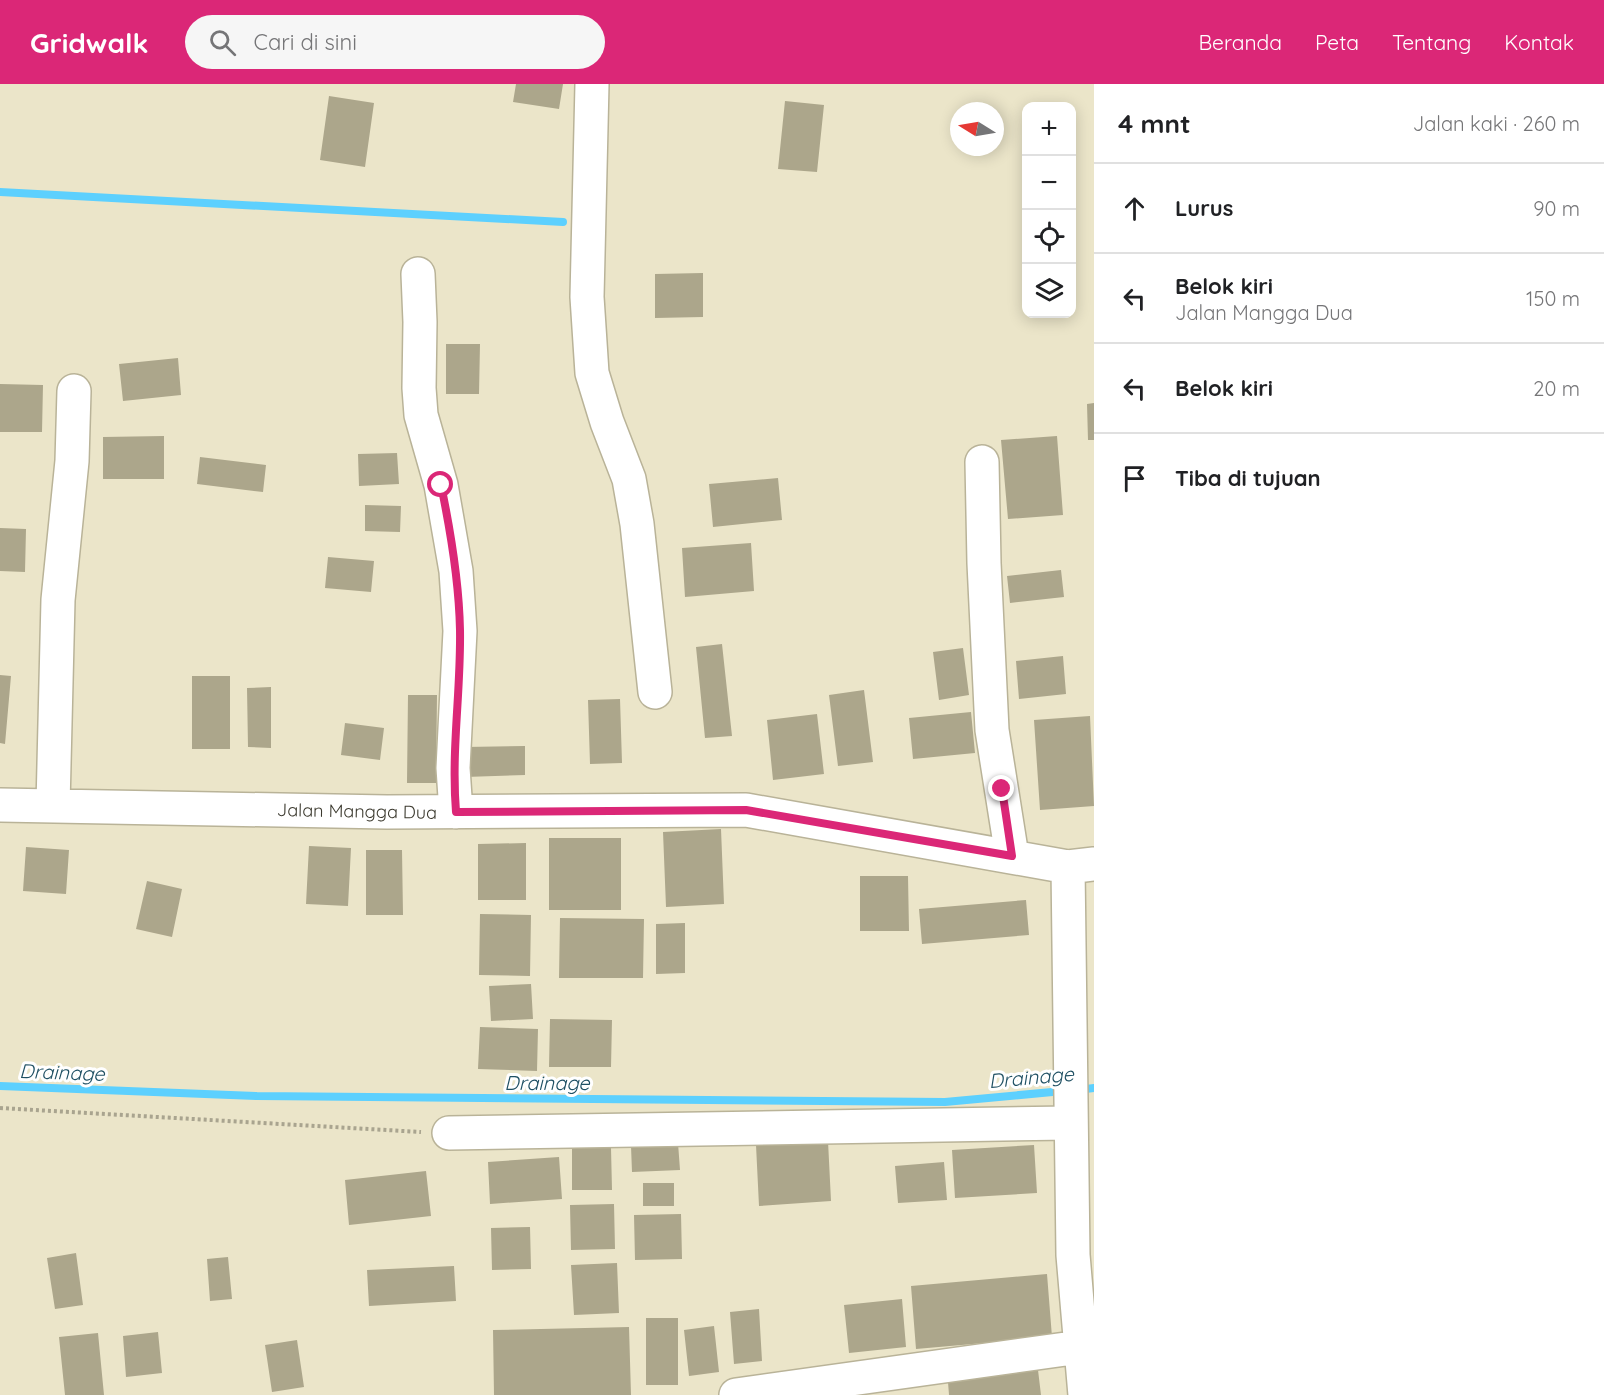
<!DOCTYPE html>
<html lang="id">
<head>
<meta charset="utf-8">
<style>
  body { margin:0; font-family:Quicksand,sans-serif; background:#f6f6f6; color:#202124 }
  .controls { position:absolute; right:18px; top:18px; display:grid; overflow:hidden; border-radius:12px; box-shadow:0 3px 15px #0003 }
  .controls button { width:54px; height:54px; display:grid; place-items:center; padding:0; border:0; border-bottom:2px solid #e0e0e0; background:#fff; color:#202124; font:30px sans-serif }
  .compass { position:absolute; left:950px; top:18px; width:54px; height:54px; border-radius:50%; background:#fff; box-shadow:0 3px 15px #0003; rotate:281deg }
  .stop { position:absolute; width:18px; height:18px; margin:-14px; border:4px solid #db2777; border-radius:50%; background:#fff }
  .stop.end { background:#db2777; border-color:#fff; box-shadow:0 2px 6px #0008 }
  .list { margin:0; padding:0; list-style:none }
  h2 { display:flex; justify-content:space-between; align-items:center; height:78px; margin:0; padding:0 24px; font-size:26px }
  h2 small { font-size:20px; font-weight:400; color:#757577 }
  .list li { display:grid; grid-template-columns:39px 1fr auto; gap:18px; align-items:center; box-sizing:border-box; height:90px; padding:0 24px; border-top:2px solid #e0e0e0 }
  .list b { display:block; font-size:22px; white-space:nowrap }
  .list p { margin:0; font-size:20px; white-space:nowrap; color:#757577 }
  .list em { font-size:20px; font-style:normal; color:#757577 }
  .icon { flex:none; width:33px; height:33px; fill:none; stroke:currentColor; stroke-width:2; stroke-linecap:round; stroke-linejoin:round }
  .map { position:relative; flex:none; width:1094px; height:1311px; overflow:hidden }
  header { display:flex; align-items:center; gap:36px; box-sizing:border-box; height:84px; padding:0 30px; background:#db2777; color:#fff }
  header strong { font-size:28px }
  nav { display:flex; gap:33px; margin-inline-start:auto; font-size:21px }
  .search { width:420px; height:54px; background:#f6f6f6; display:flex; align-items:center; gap:15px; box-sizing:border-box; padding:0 21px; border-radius:33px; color:#757577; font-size:22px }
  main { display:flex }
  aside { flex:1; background:#fff }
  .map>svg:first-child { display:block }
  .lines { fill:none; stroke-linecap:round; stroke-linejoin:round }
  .stream { stroke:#5dd0fe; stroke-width:8 }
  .building { fill:#aca68b }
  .minor-casing { stroke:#b9b398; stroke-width:36 }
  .path { stroke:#a9a48f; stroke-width:4; stroke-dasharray:3 3; stroke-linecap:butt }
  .minor { stroke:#fff; stroke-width:33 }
  .route { stroke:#db2777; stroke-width:8 }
  .labels { text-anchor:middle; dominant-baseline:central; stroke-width:6; stroke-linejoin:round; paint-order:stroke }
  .street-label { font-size:18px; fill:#3c3a2f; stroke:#fff }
  .water-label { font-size:20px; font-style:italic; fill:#1f5063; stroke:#fff }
</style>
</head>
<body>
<header>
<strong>Gridwalk</strong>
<div class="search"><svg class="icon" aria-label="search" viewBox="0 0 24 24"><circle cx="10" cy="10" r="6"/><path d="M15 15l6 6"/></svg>Cari di sini</div>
<nav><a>Beranda</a><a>Peta</a><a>Tentang</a><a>Kontak</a></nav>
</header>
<main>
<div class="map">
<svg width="1094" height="1311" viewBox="0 0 1094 1311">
  <rect width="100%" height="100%" fill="#ebe5c9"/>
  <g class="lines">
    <!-- stream -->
    <path class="stream" d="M0,108l563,30
      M0,1002l257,10 688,6 118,-11
      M1078,1006l16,-2"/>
  </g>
  <!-- building -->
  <path class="building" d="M516,0h47l-4,25 -46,-7z
    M329,12l45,7 -9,64 -45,-7z
    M785,17l39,4 -7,67 -39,-3z
    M703,189v44l-48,1v-44z
    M446,260h34l-1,50h-33z
    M178,274l3,37 -58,6 -4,-37z
    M0,300l43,1 -1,47h-42z
    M1094,319v37h-6l-1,-36z
    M164,352v43h-61v-42z
    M1057,352l6,79 -55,4 -7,-79z
    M397,369l2,31 -40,2 -1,-32z
    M200,373l66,8 -3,27 -66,-8z
    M778,394l4,42 -69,7 -4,-43z
    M365,421l36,1 -1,26 -35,-1z
    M0,444l26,1 -1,43 -25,-1z
    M751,459l3,48 -69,6 -3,-49z
    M328,473l46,4 -3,31 -46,-4z
    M1061,486l3,27 -54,6 -3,-27z
    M722,560l10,92 -27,2 -9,-91z
    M963,564l6,47 -30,5 -6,-48z
    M1063,572l3,38 -47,5 -3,-38z
    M0,591l11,1 -6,68 -5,-1z
    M192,592h38v73h-38z
    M271,603v61l-23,-1 -1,-59z
    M864,606l9,72 -35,4 -9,-71z
    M408,611h29l-1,88h-29z
    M620,615l2,64 -32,1 -2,-64z
    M971,628l4,41 -62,6 -4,-41z
    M817,630l7,60 -51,6 -6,-60z
    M1090,632l4,90 -54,4 -6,-90z
    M345,639l39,5 -4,32 -39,-5z
    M525,662v29l-60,2v-30z
    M721,745l3,75 -58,3 -3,-75z
    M549,754h72v72h-72z
    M526,759v57h-48v-56z
    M309,762l42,2 -3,58 -42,-2z
    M26,763l43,3 -3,44 -43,-3z
    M366,766h36l1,65h-37z
    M860,792h48l1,55h-49z
    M147,797l35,8 -10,48 -36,-8z
    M1026,816l3,35 -107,9 -3,-35z
    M480,830l51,1 -1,61 -51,-1z
    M560,834l84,1 -1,59h-84z
    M685,839v50l-29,1v-50z
    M531,900l2,35 -42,2 -2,-35z
    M550,935l62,1 -1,47h-62z
    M480,943l58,2 -1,42 -59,-2z
    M828,1057l3,60 -72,5 -3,-61z
    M678,1059l2,27 -48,2 -1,-26z
    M1034,1061l3,48 -82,5 -3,-48z
    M572,1064h39l1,42h-40z
    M559,1073l3,42 -72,5 -2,-42z
    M944,1078l3,38 -49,3 -3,-37z
    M426,1087l5,45 -82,9 -4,-45z
    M643,1099h31v23h-31z
    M614,1120l1,45 -44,1 -1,-45z
    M681,1130l1,45 -47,1 -1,-45z
    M530,1143l1,42 -39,1 -1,-42z
    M76,1169l7,52 -28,4 -8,-51z
    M228,1173l4,42 -22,2 -3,-42z
    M617,1179l2,50 -45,2 -3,-50z
    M454,1182l2,35 -87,5 -2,-36z
    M1047,1190l5,63 -136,12 -5,-63z
    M902,1215l4,48 -57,6 -5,-48z
    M759,1225l3,52 -28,3 -4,-52z
    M646,1234h32v67h-32z
    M714,1242l5,46 -30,4 -5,-46z
    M629,1243l2,68h-137l-1,-65z
    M158,1248l4,41 -36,4 -3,-41z
    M98,1249l6,62h-39l-6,-58z
    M297,1256l7,47 -32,5 -7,-47z
    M1038,1286l3,25h-92l-1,-13z"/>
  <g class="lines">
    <!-- minor casing -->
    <g class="minor-casing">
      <path id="minor" d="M592,0l-5,213 5,76 15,49 22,57 8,45 18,168
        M418,190l2,48 -1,66 2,27 20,70 15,86 4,60 -7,137 3,44
        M982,378l2,101 8,167 20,126
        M0,721l387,7 359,-2 322,57 26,-3
        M53,721l5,-205 14,-139 2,-70
        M1068,783l5,388 12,140
        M449,1049l621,-10
        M736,1311l344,-48"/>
    </g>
    <!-- path -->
    <path class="path" d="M0,1024l421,24"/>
    <!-- minor -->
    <use href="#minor" class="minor"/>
  </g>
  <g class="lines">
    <!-- route -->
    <path class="route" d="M441,401c10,48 18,96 19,145 1,62 -9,119 -4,182l290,-2 266,46 -10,-67"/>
  </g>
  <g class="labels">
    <!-- street labels -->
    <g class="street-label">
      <text transform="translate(357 727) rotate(1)">Jalan Mangga Dua</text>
    </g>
    <!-- water labels -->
    <g class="water-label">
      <text transform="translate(62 988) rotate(2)">Drainage</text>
      <text transform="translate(1031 993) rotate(-5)">Drainage</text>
      <text x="547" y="998">Drainage</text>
    </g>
  </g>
</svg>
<div class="controls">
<button>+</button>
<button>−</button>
<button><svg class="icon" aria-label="locate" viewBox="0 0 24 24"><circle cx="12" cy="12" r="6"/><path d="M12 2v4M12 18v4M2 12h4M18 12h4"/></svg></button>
<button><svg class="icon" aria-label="layers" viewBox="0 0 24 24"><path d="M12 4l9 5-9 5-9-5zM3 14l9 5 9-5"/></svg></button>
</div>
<svg class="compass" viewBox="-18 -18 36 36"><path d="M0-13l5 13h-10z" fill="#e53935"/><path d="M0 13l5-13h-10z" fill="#757577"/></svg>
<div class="stop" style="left:441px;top:401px"></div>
<div class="stop end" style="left:1002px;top:705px"></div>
</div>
<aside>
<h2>4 mnt<small>Jalan kaki · 260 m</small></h2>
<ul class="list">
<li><svg class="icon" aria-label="ahead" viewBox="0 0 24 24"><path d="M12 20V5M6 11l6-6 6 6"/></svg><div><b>Lurus</b></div><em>90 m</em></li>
<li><svg class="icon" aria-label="left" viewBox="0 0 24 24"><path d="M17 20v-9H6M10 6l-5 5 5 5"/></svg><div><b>Belok kiri</b><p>Jalan Mangga Dua</p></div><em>150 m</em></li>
<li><svg class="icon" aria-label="left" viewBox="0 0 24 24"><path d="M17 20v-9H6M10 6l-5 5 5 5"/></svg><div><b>Belok kiri</b></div><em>20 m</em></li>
<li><svg class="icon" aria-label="arrive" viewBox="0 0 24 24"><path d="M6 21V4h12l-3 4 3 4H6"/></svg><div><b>Tiba di tujuan</b></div></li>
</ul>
</aside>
</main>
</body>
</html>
